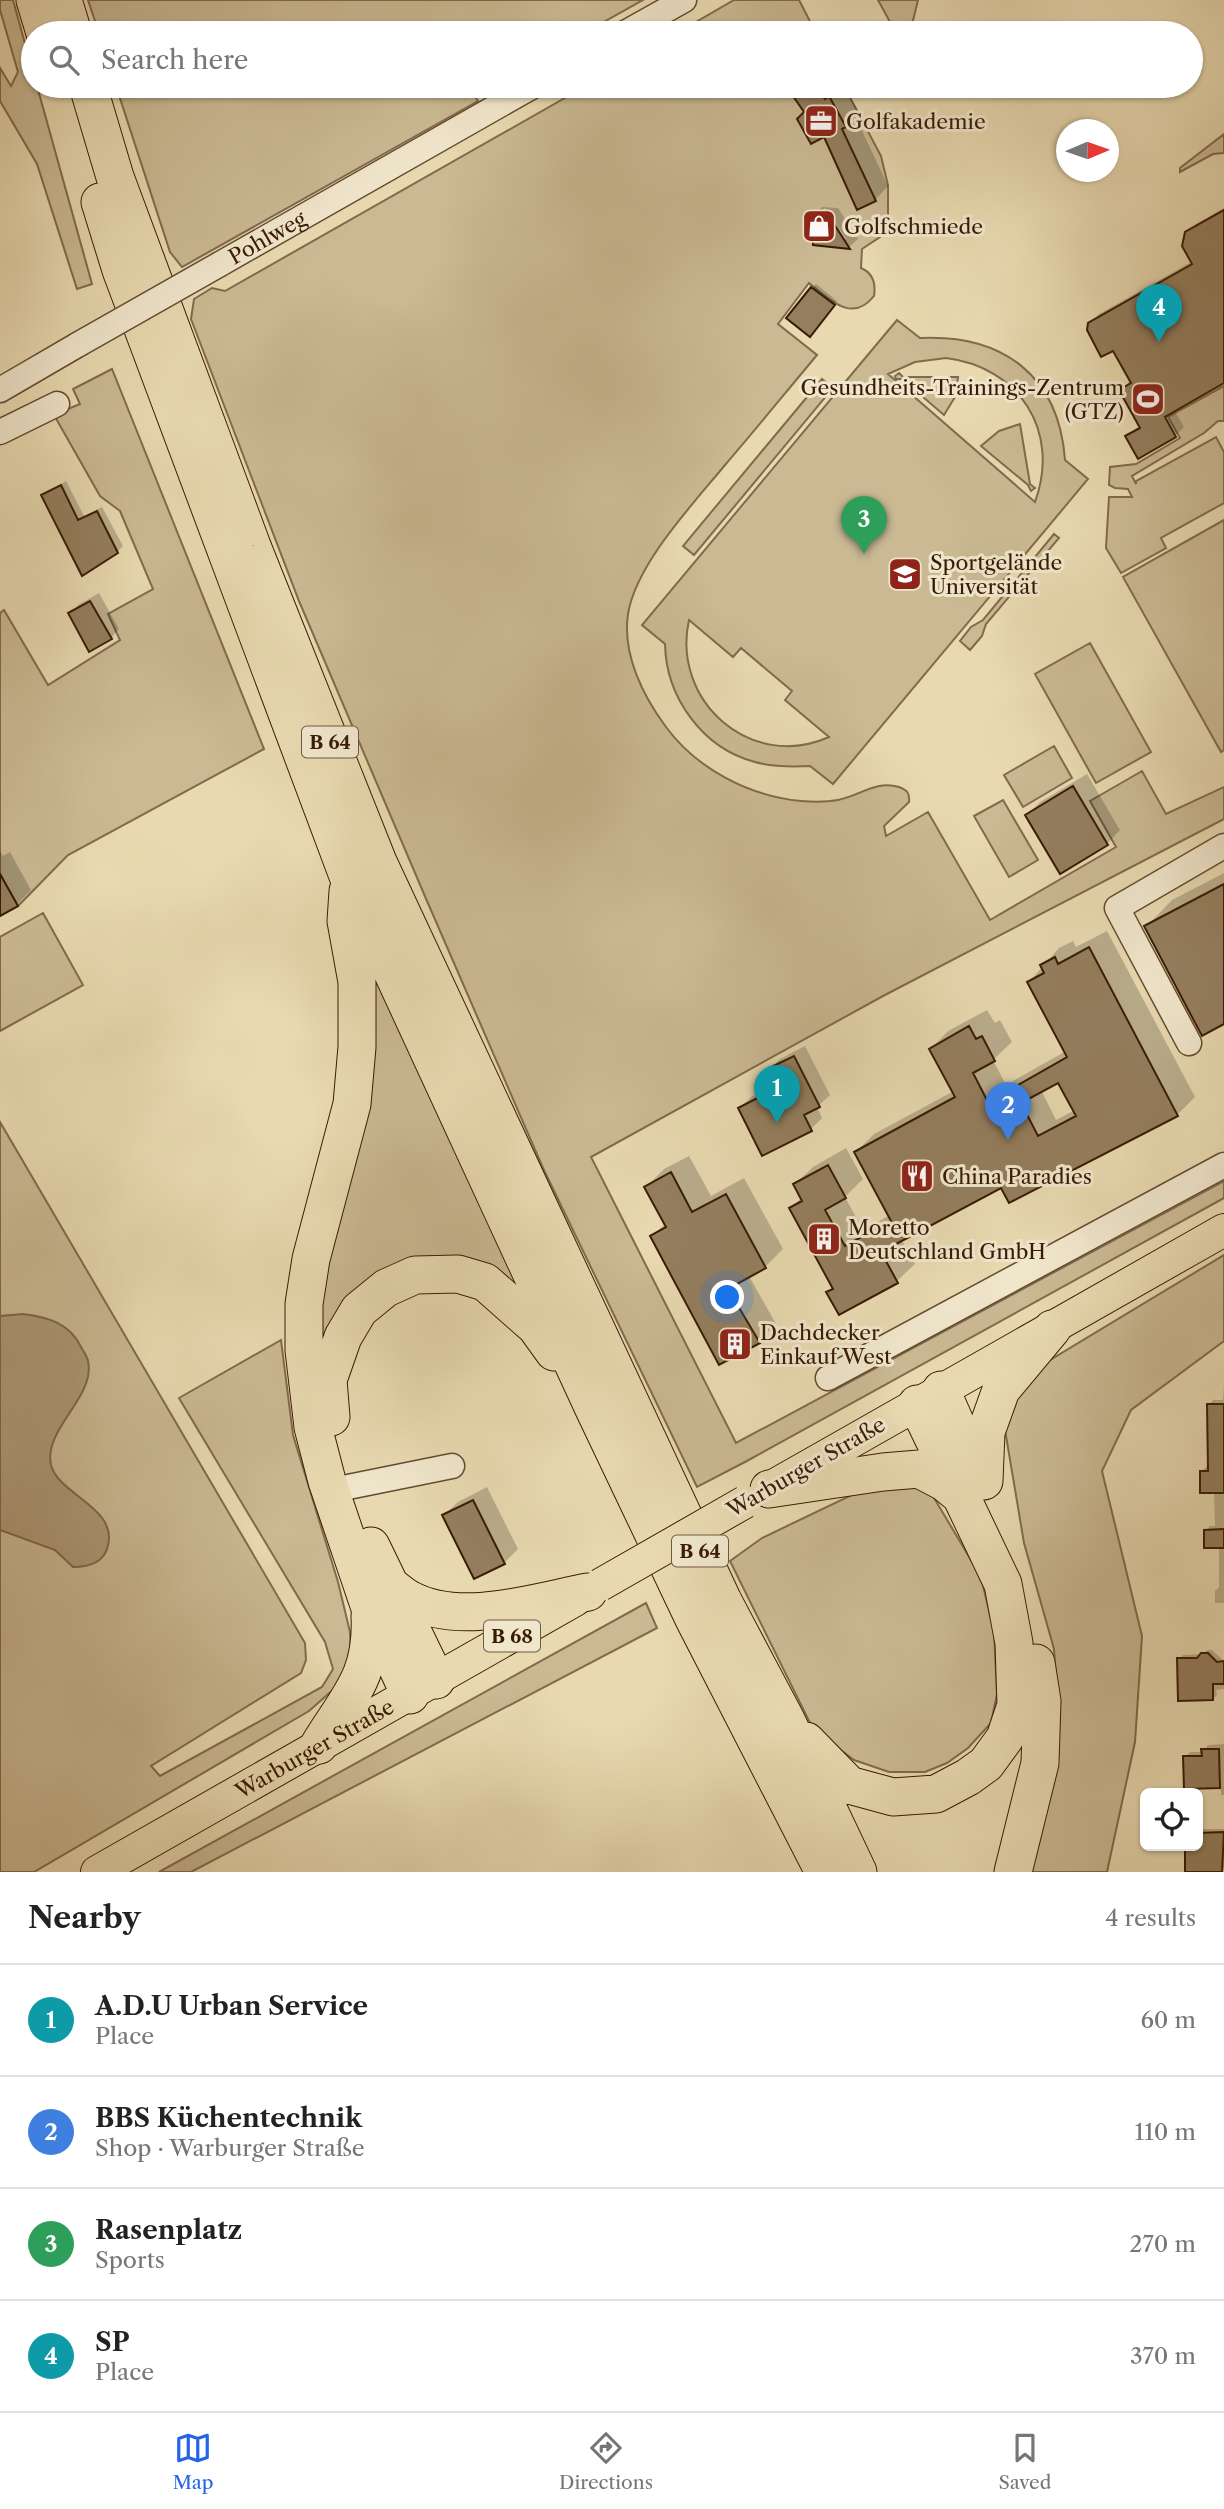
<!DOCTYPE html>
<html lang="en">
<head>
<meta charset="utf-8">
<style>
  body { margin:0; font-family:"Libre Caslon Text",serif; background:#f2f2f2; color:#222 }
  .controls { position:absolute; right:21px; bottom:21px; display:grid; overflow:hidden; border-radius:10px; box-shadow:0 2px 5px #0004 }
  .controls button { width:63px; height:63px; display:grid; place-items:center; padding:0; border:0; border-bottom:2px solid #e0e0e0; background:#fff; color:#222; font:35px sans-serif }
  .compass { position:absolute; left:1056px; top:119px; width:63px; height:63px; border-radius:50%; background:#fff; box-shadow:0 2px 5px #0004; rotate:88deg }
  .you { position:absolute; left:728px; top:1298px; width:24px; height:24px; margin:-18px; border:5px solid #fff; border-radius:50%; background:#1a73e8; box-shadow:0 0 0 10px #1a73e833 }
  .badge { display:grid; place-items:center; width:46px; height:46px; border-radius:50%; background:#2563eb; color:#fff; font-size:23px; font-weight:700 }
  .pin { position:absolute; translate:-50% -58px; filter:drop-shadow(0 2px 4px #0008) }
  .pin::after { content:''; position:absolute; top:37px; width:24px; height:21px; background:inherit; clip-path:polygon(0 0,100% 0,50% 100%) }
  .list { margin:0; padding:0; list-style:none }
  h2 { display:flex; justify-content:space-between; align-items:center; height:91px; margin:0; padding:0 28px; font-size:30px }
  h2 small { font-size:23px; font-weight:400; color:#767676 }
  .list li { display:grid; grid-template-columns:46px 1fr auto; gap:21px; align-items:center; box-sizing:border-box; height:112px; padding:0 28px; border-top:2px solid #e0e0e0 }
  .list b { display:block; font-size:26px; white-space:nowrap }
  .list p { margin:0; font-size:23px; white-space:nowrap; color:#767676 }
  .list em { font-size:23px; font-style:normal; color:#767676 }
  .icon { flex:none; width:38px; height:38px; fill:none; stroke:currentColor; stroke-width:2; stroke-linecap:round; stroke-linejoin:round }
  .map { position:relative; flex:none; width:1224px; height:1872px; overflow:hidden }
  .search { position:absolute; background:#fff; box-shadow:0 2px 5px #0004; left:21px; right:21px; top:21px; height:77px; display:flex; align-items:center; gap:18px; box-sizing:border-box; padding:0 24px; border-radius:38px; color:#767676; font-size:26px }
  .sheet { height:539px; background:#fff }
  nav { display:flex; justify-content:space-around; align-items:center; box-sizing:border-box; height:98px; border-top:2px solid #e0e0e0; background:#fff; font-size:19px; color:#767676 }
  nav a { display:grid; justify-items:center; gap:4px }
  nav .on { color:#2563eb }
  .map>svg:first-child { display:block }
  .green { fill:#cab993; stroke:#826a4c; stroke-width:2; fill-rule:evenodd }
  .water { fill:#ac9876; stroke:#7e6649; stroke-width:2 }
  .shadow { fill:#0003; fill-rule:evenodd }
  .building { fill:#947e5e; stroke:#391b05; stroke-width:2; fill-rule:evenodd }
  .lines { fill:none; stroke-linecap:round; stroke-linejoin:round }
  .minor-casing { stroke:#654a30; stroke-width:27 }
  .major-casing { stroke:#391b05; stroke-width:34 }
  .highway-casing { stroke:#391b05; stroke-width:39 }
  .minor { stroke:#f0e6cc; stroke-width:24 }
  .major { stroke:#e8d9b0; stroke-width:32 }
  .highway { stroke:#e8d9b0; stroke-width:37 }
  .minor-bridge-casing { stroke:#654a30; stroke-width:27; stroke-linecap:butt }
  .major-bridge-casing { stroke:#391b05; stroke-width:34; stroke-linecap:butt }
  .minor-bridge { stroke:#f0e6cc; stroke-width:24 }
  .major-bridge { stroke:#e8d9b0; stroke-width:32 }
  .labels { text-anchor:middle; dominant-baseline:central; stroke-width:6; stroke-linejoin:round; paint-order:stroke }
  .shield { fill:#f0e6cc; stroke:#705841; stroke-width:2 }
  .shield-label { font-size:19px; font-weight:bold; fill:#391b05 }
  .poi-label { font-size:21px; fill:#391b05; stroke:#f0e6cc; text-anchor:start }
  .street-label { font-size:21px; fill:#391b05; stroke:#f0e6cc }
</style>
</head>
<body>
<div class="map">
<svg width="1224" height="1872" viewBox="0 0 1224 1872">
  <rect width="100%" height="100%" fill="#e8d9b0"/>
  <filter id="stains"><feTurbulence type="fractalNoise" baseFrequency=".00286" numOctaves="4"/><feColorMatrix values="0 0 0 0 .2 0 0 0 0 .09 0 0 0 0 .02 0 0 0 .5 -.17"/></filter>
  <radialGradient id="worn" r=".72"><stop offset=".6" stop-color="#630" stop-opacity="0"/><stop offset="1" stop-color="#630" stop-opacity=".3"/></radialGradient>
  <!-- green -->
  <path class="green" d="M0,0h13l20,73v13h4l55,198 -15,5 -40,-125 -37,-63v-33l11,18 7,-14 -18,-62z
    M88,0h555l-59,33h-485z
    M734,0h65l17,33h-139z
    M878,0h40l-8,33h-14z
    M116,86h375l-17,9 4,6 -296,166 -12,-15z
    M586,86h258l37,70 7,29v40l-8,12 -18,12 -1,19c12,5 15,15 13,28 -22,28 -45,3 -65,-13l-31,41 39,31c-31,37 -61,74 -92,110 -32,39 -89,99 -97,149 -6,40 15,82 38,113 31,42 83,69 135,74 12,1 26,1 37,-1 22,-4 37,-20 61,-13 8,3 11,6 10,15l-25,24 2,10 42,-24 62,108 126,-73 -26,-46 52,-30 24,43 58,-27v32l-341,177 -292,161 145,286 488,-262v17l-479,264 -48,25 -154,-319 -116,-267 -128,-300 -108,-282 3,-20 18,-11 13,3z
    M1224,134v19l-11,1 -33,18v-4z
    M897,320l23,18c82,-4 139,37 145,122l23,19 -255,305 -23,-18c-19,1 -37,1 -55,-4 -53,-14 -89,-65 -90,-118l-23,-19zM946,358c73,9 115,73 89,144l-147,-128 27,-12zM689,620l44,37 8,-9 51,43 -7,9 44,37c-78,35 -158,-36 -140,-117z
    M112,369l152,380 -196,106 -50,51 -18,-32v-261l4,-3 44,75 72,-45 -12,-26 45,-25 -33,-78 -20,-15 -46,-81 26,-11 -7,-15z
    M899,373l4,4h55l-3,20 -11,18 -42,-36h-6l-1,-3z
    M822,379l11,9 -139,167 -11,-9z
    M1224,386v35h-6l-14,12 -72,43 4,8v-3l80,-44 8,15v51l-63,35 5,10 -45,25 -15,-25 3,-51h23l-4,-8 -13,-1 -6,-3 1,-18 26,-3 44,-26 -12,-21z
    M1020,424l10,60 5,4 -4,3 -3,-6 -47,-39 18,-15z
    M1224,520v230l-3,2 -98,-175z
    M1054,534l5,4 -73,86 -4,12 -12,14 -10,-9 11,-14 12,-7z
    M1090,643l61,109 -55,31 -61,-109z
    M1054,746l18,32 -49,29 -19,-32z
    M1003,800l35,60 -29,17 -35,-61z
    M43,913l40,72 -83,46v-94z
    M363,926l170,380 -116,-39 -96,109 -6,-41z
    M0,1122l305,521 1,17 -5,13 -150,93 9,10 162,-89 11,-18 -8,-27 -146,-244 102,-58 12,95 45,147 12,50 1,22 -7,20 -9,14 -26,23 -275,161h-34z
    M1224,1255v86l-93,69 -29,61 40,165 -7,106 -28,130h-80l32,-153 -5,-70 -30,-106 -19,-113 22,-56z
    M927,1486l54,91 13,55 3,62 -6,29 -23,25 -21,15 -22,9h-36l-35,-12 -41,-31 -83,-168 32,-23 98,-47z
    M646,1603l11,25 -466,244h-32z"/>
  <!-- water -->
  <path class="water" d="M23,1314c24,3 47,9 58,33 2,4 6,9 7,14 8,36 -45,68 -37,104 8,31 70,43 56,84 -5,15 -20,18 -34,18l-18,-17 -55,-20v-214z"/>
  <!-- shadow -->
  <path class="shadow" d="M788,86h56l15,26 -4,4 33,70 -13,14z
    M822,207l16,1 20,31 -9,8 -35,-3 -1,-28zM825,208l21,31h-4l-19,-29z
    M1224,208v173l-50,29 10,17 -9,9h-48l13,-11 -19,-35 10,-10 -18,-32 -23,-24 9,-10 94,-53 -6,-28 9,-9z
    M816,284l21,17 -23,30 -2,-43z
    M66,481l18,35 18,-9 21,39 -6,6 -74,-56z
    M99,593l20,36 -8,9 -41,-24 8,-9z
    M1087,774l33,56 -13,14 -80,-29 13,-13z
    M0,851l3,5 7,-4 21,38 -14,14 -17,10z
    M1224,873v149l-78,-95 26,-27z
    M1107,931l88,166 -18,18 -175,71 -101,53 14,25 -18,17 -69,12 6,-6 -43,-79 11,-11 -7,-13 18,-17 33,-19 17,31 -18,18 18,33 27,-15 -34,-63 18,-18 80,-43 -23,-42 17,-18 39,-21 8,13 5,-3 12,22 -19,18 13,25 60,-34 -37,-69 30,-34 14,-7 3,6zM1059,1080l16,30 -19,10 -15,-30z
    M805,1046l25,49 -13,12 5,11 -11,11 -48,25 -23,-46 11,-11 25,-13 -7,-14 11,-11z
    M689,1156l22,40 33,-18 39,71 -18,18 -16,9 27,48 -18,18 -106,-106 14,-13 -20,-36 18,-18z
    M1224,1383v220h-9v-12l4,-4v-41l-13,-15 4,-5h5l-1,-34 -13,-20 5,-5h4l-1,-62 4,-5h10z
    M487,1487l31,62 -14,14 -60,-48 14,-13z
    M1207,1650h5l12,11v28l-8,1 1,5 -4,4 -34,-40 4,-4 19,-1z
    M1224,1744v51h-3v-9l-35,1 -1,-30 5,-5h13l5,-7z
    M1203,1829h21v38l-3,3 -34,1 -1,-25h12v-10z"/>
  <!-- building -->
  <path class="building" d="M786,86h30l9,13 4,-3 17,31 -4,2 34,72 -19,9 -33,-73 -13,7 -14,-25 7,-7z
    M1224,210v173l-59,34 11,20 -38,22 -13,-23 15,-8 -21,-38 12,-7 -18,-32 -12,6 -14,-27 1,-7 104,-59 -10,-18 3,-14z
    M811,215l18,1 21,33 -37,-4v-8l-7,-1 1,-16z
    M811,287l24,18 -25,32 -24,-19z
    M61,485l17,35 19,-9 21,42 -36,23 -41,-81z
    M90,601l22,38 -23,13 -21,-39z
    M1073,786l35,59 -48,29 -35,-59z
    M0,874l18,32 -18,10z
    M1224,884v140l-22,12 -58,-110z
    M1089,947l89,169 -169,87 -8,-15 -120,64 17,31 -59,32 -13,-23 7,-3 -44,-81 13,-7 -9,-17 35,-19 18,33 -21,12 20,36 46,-25 -37,-69 101,-55 -26,-48 40,-23 7,13 6,-3 13,25 -22,12 15,29 79,-45 -40,-75 17,-9 -4,-8 15,-8 3,7zM1058,1083l18,33 -38,20 -17,-33z
    M794,1056l26,51 -16,8 8,16 -50,25 -24,-48 39,-20 -10,-19z
    M671,1172l21,40 34,-18 40,74 -38,21 32,54 -41,22 -69,-129 16,-9 -22,-40z
    M1207,1404h17v89h-24v-22h8z
    M473,1500l32,64 -31,15 -32,-64z
    M1224,1529v19h-20v-18z
    M1201,1653h7l9,9 7,-1v23h-11v16l-35,1 -1,-43h20z
    M1201,1749h18l1,39 -36,1 -1,-33h19z
    M1224,1832l-2,40h-37v-26h13v-13z"/>
  <g class="lines">
    <!-- minor casing -->
    <g class="minor-casing">
      <g id="minor">
        <path d="M625,33l59,-33"/>
        <path id="s1" d="M220,264l313,-178"/>
        <path d="M0,390l79,-46"/>
        <path d="M0,432l57,-28"/>
        <path d="M1189,1043l-72,-135 107,-62"/>
        <path d="M828,1378l396,-213"/>
        <path d="M348,1487l104,-21"/>
      </g>
    </g>
    <!-- major casing -->
    <g class="major-casing">
      <g id="major">
        <path d="M775,1485l449,-255"/>
        <path id="s2" d="M97,1872l478,-272"/>
      </g>
    </g>
    <!-- highway casing -->
    <g class="highway-casing">
      <path id="highway" d="M35,0l10,33
        M63,0l10,33
        M88,86l27,91 137,369 126,316 345,739 63,119 72,152
        M100,202l21,68 227,606 246,533 100,210 130,253
        M348,891l-2,30 11,61v65l-5,57 -41,155 -7,45v46l9,77 14,54 43,127 40,87
        M941,1390l38,87
        M331,1417l-3,-37 15,-43 16,-27 27,-22 29,-13 43,-1 27,8 51,45 18,25
        M984,1481l2,-49 15,-42 51,-61
        M769,1489l114,-17 36,-3 25,13 17,14
        M371,1546l65,134
        M387,1583c7,5 14,12 22,16 51,28 126,3 179,-7
        M806,1741l43,44 44,12 43,-3 32,-17 18,-13 19,-26 11,-33 -2,-62 -11,-59 -86,-180
        M319,1745c29,-48 54,-68 51,-129
        M1013,1872l27,-109 2,-62 -6,-38"/>
    </g>
    <!-- minor -->
    <use href="#minor" class="minor"/>
    <!-- major -->
    <use href="#major" class="major"/>
    <!-- highway -->
    <use href="#highway" class="highway"/>
    <!-- minor-bridge casing -->
    <g class="minor-bridge-casing">
      <path id="minor-bridge" d="M79,344l141,-80"/>
    </g>
    <!-- major-bridge casing -->
    <g class="major-bridge-casing">
      <path id="major-bridge" d="M600,1585l145,-83"/>
    </g>
    <!-- minor-bridge -->
    <use href="#minor-bridge" class="minor-bridge"/>
    <!-- major-bridge -->
    <use href="#major-bridge" class="major-bridge"/>
  </g>
  <!-- icons -->
  <defs>
    <g id="office-square" transform="scale(1.75)"><rect x="-9" y="-9" width="18" height="18" rx="4" fill="#8f2418" stroke="#f0e6cc"/><path d="M-6-3h4V-5.5h4V-3h4V5H-6ZM-1-4.5V-3h2v-1.5ZM-6 0V1H6V0Z" fill="#fff"/></g>
    <g id="shop-square" transform="scale(1.75)"><rect x="-9" y="-9" width="18" height="18" rx="4" fill="#8f2418" stroke="#f0e6cc"/><path d="M-5-2.5h2.3a2.7 3.5 0 0 1 5.4 0H5L5.5 6h-11ZM-1.5-2.5h3a1.5 2.3 0 0 0-3 0Z" fill="#fff"/></g>
    <g id="stadium-square" transform="scale(1.75)"><rect x="-9" y="-9" width="18" height="18" rx="4" fill="#8f2418" stroke="#f0e6cc"/><path d="M0-5a6.5 5 0 1 0 0 10a6.5 5 0 1 0 0-10ZM-3.5-1.8h7v3.6h-7Z" fill="#fff"/></g>
    <g id="university-square" transform="scale(1.75)"><rect x="-9" y="-9" width="18" height="18" rx="4" fill="#8f2418" stroke="#f0e6cc"/><path d="M0-5L7-2L0 1L-7-2ZM-4 1L0 2.5L4 1V4Q0 6-4 4Z" fill="#fff"/></g>
    <g id="restaurant-square" transform="scale(1.75)"><rect x="-9" y="-9" width="18" height="18" rx="4" fill="#8f2418" stroke="#f0e6cc"/><path d="M-5-6h1v4h1v-4h1v4h1v-4h1v5L-1.5 .5V6h-2V.5L-5-1ZM5-6V6H3V1.5H1.5Q1.5-4 5-6Z" fill="#fff"/></g>
    <g id="building-square" transform="scale(1.75)"><rect x="-9" y="-9" width="18" height="18" rx="4" fill="#8f2418" stroke="#f0e6cc"/><path d="M-4-6H4V6H1V3H-1V6H-4ZM-2.5-4.3h1.7v1.8h-1.7ZM.8-4.3h1.7v1.8H.8ZM-2.5-1h1.7V.8h-1.7ZM.8-1h1.7V.8H.8Z" fill="#fff"/></g>
  </defs>
  <g fill-rule="evenodd">
    <use href="#office-square" x="821" y="121"/>
    <use href="#shop-square" x="819" y="226"/>
    <use href="#stadium-square" x="1148" y="399"/>
    <use href="#university-square" x="905" y="574"/>
    <use href="#restaurant-square" x="917" y="1176"/>
    <use href="#building-square" x="824" y="1239"/>
    <use href="#building-square" x="735" y="1344"/>
  </g>
  <g class="labels">
    <!-- shield labels -->
    <g class="shield">
      <rect x="302" y="726.5" width="56" height="31" rx="5"/>
      <rect x="672" y="1535.5" width="56" height="31" rx="5"/>
      <rect x="484" y="1620.5" width="56" height="31" rx="5"/>
    </g>
    <g class="shield-label">
      <text x="330" y="742">B 64</text>
      <text x="700" y="1551">B 64</text>
      <text x="512" y="1636">B 68</text>
    </g>
    <!-- poi labels -->
    <g class="poi-label">
      <text x="846" y="121">Golfakademie</text>
      <text x="844" y="226">Golfschmiede</text>
      <text x="1124" y="387" text-anchor="end">Gesundheits-Trainings-Zentrum<tspan x="1124" dy="24">(GTZ)</tspan></text>
      <text x="930" y="562">Sportgelände<tspan x="930" dy="24">Universität</tspan></text>
      <text x="942" y="1176">China Paradies</text>
      <text x="848" y="1227">Moretto<tspan x="848" dy="24">Deutschland GmbH</tspan></text>
      <text x="760" y="1332">Dachdecker<tspan x="760" dy="24">Einkauf West</tspan></text>
    </g>
    <!-- street labels -->
    <g class="street-label">
      <text stroke="none"><textPath href="#s1" startOffset="54">Pohlweg</textPath></text>
      <text transform="translate(806 1467) rotate(-30)">Warburger Straße</text>
      <text stroke="none"><textPath href="#s2" startOffset="250">Warburger Straße</textPath></text>
    </g>
  </g>
  <rect width="100%" height="100%" filter="url(#stains)"/>
  <rect width="100%" height="100%" fill="url(#worn)"/>
</svg>
<div class="controls">
<button><svg class="icon" aria-label="locate" viewBox="0 0 24 24"><circle cx="12" cy="12" r="6"/><path d="M12 2v4M12 18v4M2 12h4M18 12h4"/></svg></button>
</div>
<svg class="compass" viewBox="-18 -18 36 36"><path d="M0-13l5 13h-10z" fill="#e53935"/><path d="M0 13l5-13h-10z" fill="#767676"/></svg>
<div class="you"></div>
<div class="pin badge" style="left:777px;top:1123px;background:#0f9aa8">1</div>
<div class="pin badge" style="left:1008px;top:1140px;background:#3f7fe0">2</div>
<div class="pin badge" style="left:864px;top:554px;background:#2e9e5b">3</div>
<div class="pin badge" style="left:1159px;top:342px;background:#0f9aa8">4</div>
<div class="search"><svg class="icon" aria-label="search" viewBox="0 0 24 24"><circle cx="10" cy="10" r="6"/><path d="M15 15l6 6"/></svg>Search here</div>
</div>
<section class="sheet">
<h2>Nearby<small>4 results</small></h2>
<ul class="list">
<li><span class="badge" style="background:#0f9aa8">1</span><div><b>A.D.U Urban Service</b><p>Place</p></div><em>60 m</em></li>
<li><span class="badge" style="background:#3f7fe0">2</span><div><b>BBS Küchentechnik</b><p>Shop · Warburger Straße</p></div><em>110 m</em></li>
<li><span class="badge" style="background:#2e9e5b">3</span><div><b>Rasenplatz</b><p>Sports</p></div><em>270 m</em></li>
<li><span class="badge" style="background:#0f9aa8">4</span><div><b>SP</b><p>Place</p></div><em>370 m</em></li>
</ul>
</section>
<nav>
<a class="on"><svg class="icon" aria-label="map" viewBox="0 0 24 24"><path d="M3 6l6-2 6 2 6-2v14l-6 2-6-2-6 2zM9 4v14M15 6v14"/></svg>Map</a>
<a><svg class="icon" aria-label="directions" viewBox="0 0 24 24"><path d="M12 3l9 9-9 9-9-9zM9 14v-3h6M13 9l2 2-2 2"/></svg>Directions</a>
<a><svg class="icon" aria-label="saved" viewBox="0 0 24 24"><path d="M7 4h10v16l-5-4-5 4z"/></svg>Saved</a>
</nav>
</body>
</html>
